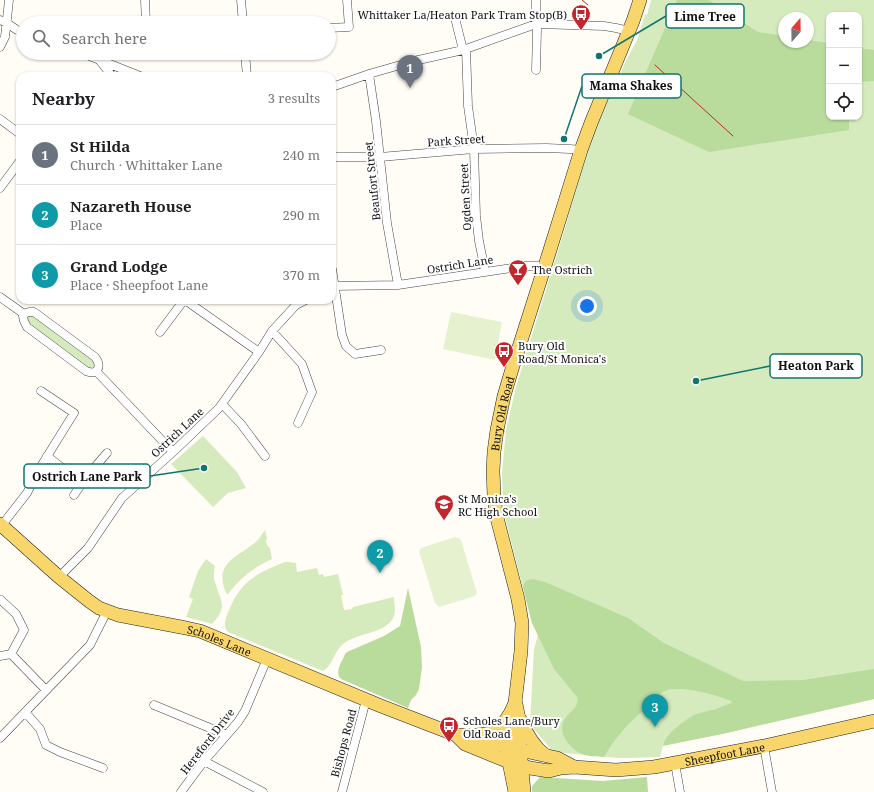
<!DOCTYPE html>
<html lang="en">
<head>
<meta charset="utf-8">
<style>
  body { margin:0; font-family:"Noto Serif",serif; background:#f2f2f2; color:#202124 }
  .controls { position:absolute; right:12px; top:12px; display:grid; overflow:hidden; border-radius:8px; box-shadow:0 1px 3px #0004 }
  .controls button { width:36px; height:36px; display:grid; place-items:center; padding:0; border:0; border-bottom:1px solid #e0e0e0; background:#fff; color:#202124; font:20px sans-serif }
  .compass { position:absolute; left:778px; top:12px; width:36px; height:36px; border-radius:50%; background:#fff; box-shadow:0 1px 3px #0004; rotate:20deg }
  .you { position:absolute; left:587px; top:306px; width:14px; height:14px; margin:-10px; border:3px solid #fff; border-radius:50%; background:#1a73e8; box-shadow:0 0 0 6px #1a73e833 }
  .badge { display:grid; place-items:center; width:26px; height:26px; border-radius:50%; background:#111827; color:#fff; font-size:13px; font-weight:700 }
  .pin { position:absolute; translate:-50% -33px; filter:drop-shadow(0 1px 2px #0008) }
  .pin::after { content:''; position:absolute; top:21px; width:14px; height:12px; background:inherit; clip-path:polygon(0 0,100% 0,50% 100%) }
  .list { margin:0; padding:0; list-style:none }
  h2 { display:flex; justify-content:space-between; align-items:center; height:52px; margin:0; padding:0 16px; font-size:17px }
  h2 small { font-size:13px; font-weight:400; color:#757577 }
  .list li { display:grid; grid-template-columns:26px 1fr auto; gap:12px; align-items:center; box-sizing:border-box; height:60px; padding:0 16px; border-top:1px solid #e0e0e0 }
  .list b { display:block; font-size:15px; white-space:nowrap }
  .list p { margin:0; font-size:13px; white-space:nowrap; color:#757577 }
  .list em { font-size:13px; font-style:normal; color:#757577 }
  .icon { flex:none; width:22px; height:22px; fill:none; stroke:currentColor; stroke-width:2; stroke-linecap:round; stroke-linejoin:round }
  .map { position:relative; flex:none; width:874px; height:792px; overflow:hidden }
  .search { position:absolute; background:#fff; box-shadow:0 1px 3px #0004; left:16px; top:16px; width:320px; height:44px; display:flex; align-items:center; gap:10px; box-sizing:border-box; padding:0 14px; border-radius:22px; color:#757577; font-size:15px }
  .panel { position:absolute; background:#fff; box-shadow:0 1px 3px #0004; left:16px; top:72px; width:320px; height:232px; border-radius:12px }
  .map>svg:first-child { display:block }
  .green { fill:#d5ebbd; fill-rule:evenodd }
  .forest { fill:#b9dc9c }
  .pitch { fill:#e6f2cf }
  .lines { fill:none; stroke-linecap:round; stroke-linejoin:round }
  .street-casing { stroke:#444; stroke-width:9 }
  .primary-casing { stroke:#222; stroke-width:14 }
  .street { stroke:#fff; stroke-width:8 }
  .primary { stroke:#f9d66b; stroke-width:13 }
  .tram { stroke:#c4262e; stroke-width:1 }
  .labels { text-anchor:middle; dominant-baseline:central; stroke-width:4; stroke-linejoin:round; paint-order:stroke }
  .poi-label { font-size:11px; fill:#111; stroke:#fff; text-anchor:start }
  .street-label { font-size:11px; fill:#111; stroke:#fff }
  .leader { fill:none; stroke:#0f766e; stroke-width:1.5 }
  .callout-dot { fill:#0f766e; stroke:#fff; stroke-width:1.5 }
  .callout { fill:#fff; stroke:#0f766e; stroke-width:1.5 }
  .callout-label { font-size:12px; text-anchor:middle; font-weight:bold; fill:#111 }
</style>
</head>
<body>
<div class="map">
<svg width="874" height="792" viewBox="0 0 874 792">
  <rect width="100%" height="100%" fill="#fffdf5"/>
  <!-- green -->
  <path class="green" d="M651,0h223v699l-152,35 -59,11 -3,12 -30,1h-11l-66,-6 -23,-28 4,-75 4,-14 -6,-12 -26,-101 -3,-19 -1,-30 4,-43 10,-43 48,-156 23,-80 10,-26 28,-62 13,-25 7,-24 2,1zM829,15h30v102h-30zM784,18h24v24h-24z
    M33,315l61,45 1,5v3l-6,1 -60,-44 -2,-6v-3z
    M203,436l34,36 9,16 -18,5 -15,14 -42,-43z
    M265,530l2,8 -1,3 1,4 3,3 2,11c-19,9 -31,18 -44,35l-2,-1c-13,-32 12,-35 32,-53 3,-3 4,-7 7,-10z
    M206,559l9,7c-1,5 -2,11 0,16 5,19 14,24 -3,42l-26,-7 7,-18 -4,-2 9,-26z
    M285,562h4l7,1 1,9 20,-4 2,7 4,-1 1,3 14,-3 5,21h-2l3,15 8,-1 1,-2 41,-10c0,6 2,13 0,19 -7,19 -40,16 -53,30 -8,8 -8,19 -18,25l-95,-39c-5,-4 -3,-11 -1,-17 12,-32 27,-41 58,-53z"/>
  <!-- forest -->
  <path class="forest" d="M677,0h32l49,32 26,4v6h24v-2l21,3v74h20v13l-140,22 -81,-38z
    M859,48l15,2v31l-15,1z
    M533,579l12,3 83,36 36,25 79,38 60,-1 71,-11v30l-152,35 -59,12c2,-12 21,-25 31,-31 7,-3 15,-4 22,-6 6,-2 12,-5 17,-7 -14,-7 -50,-16 -66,-12 -9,3 -12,11 -18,17 -4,3 -8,5 -12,9 -13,12 -24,25 -33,41 -7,-1 -16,0 -22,-3 -12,-5 -25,-21 -18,-34 5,-9 16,-12 13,-23l-23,-28 -22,-46 -9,-36 2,-5 3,-2z
    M408,588l13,59 1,20 -3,22 -3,6 -5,5 -3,8 -67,-29c-7,-7 1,-17 4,-25l2,-2 37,-16 16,-10z
    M540,777l63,4 44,-4 1,15h-116v-6z"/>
  <!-- pitch -->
  <path class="pitch" d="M451,312l51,10 -7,38 -52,-11z
    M455,537l4,1 2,2 16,53 -2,3 -36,11 -4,-4 -16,-52 2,-3z"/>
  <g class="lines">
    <!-- street casing -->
    <g class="street-casing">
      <path id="street" d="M145,0l1,23
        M241,0l2,23
        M455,18l8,32
        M0,20l7,3 10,7 6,2
        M329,28l20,-1 -2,-27
        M0,47l5,-10 4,-37
        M466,49l2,57 6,43 2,67 3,25 6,30
        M82,53l58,23
        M245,53l2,23
        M100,61l12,15
        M536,70l1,-40 -1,-10v-20
        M369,74l7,47 11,102 11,62
        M332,87l37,-13 45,-13 49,-11 73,-26 68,2 12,2 13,3
        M0,119l20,15
        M332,157h48l94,-8 72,-1 24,1 11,1
        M0,188l20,-27
        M332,269l10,66 4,11 9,8 26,-4
        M332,287l2,-1 64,-1 127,-19h19
        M0,297l24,17
        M185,300l74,52
        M29,312h5l61,45c7,9 3,19 -9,14l-59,-44 -3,-6 -1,-5 3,-3z
        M272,331l30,33 10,28 -14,31
        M160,332l24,-32
        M96,371l77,81
        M222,404l19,20 24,32
        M47,456l28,22 5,1 7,-3 20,-23
        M74,495l5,-7 1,-9
        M2,525l25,-32 11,-22 36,-58 -33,-22
        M59,577l29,-29 34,-50 41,-37 10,-9 46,-44 40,-56 13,-21 24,-26 10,-5
        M11,654l35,36
        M0,656l11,-2 13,-24 -8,-16 -15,-14
        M154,705l73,30
        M25,712l15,17 6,16 14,7 43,16
        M0,738l90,-93 17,-34
        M764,746l8,46
        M204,761l59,31
        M675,763l5,29
        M181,792l23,-31 34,-39 7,-11 22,-52
        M342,792l24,-92"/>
    </g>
    <!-- primary casing -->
    <g class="primary-casing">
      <g id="primary">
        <path id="s1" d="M0,524l59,53 30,24 10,7 19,7 63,12 19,4 181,75 75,29 9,9 44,18 21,6 19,3 12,-3 13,-1 42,3 38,-3 21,-4 89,-17 110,-25"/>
        <path d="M516,704l2,10 1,23 5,55"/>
        <path d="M520,719c6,14 13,27 25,36"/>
        <path d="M456,735h13l38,12 50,11 17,9"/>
        <path d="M475,735c17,0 25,-5 34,-20"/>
        <path id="s2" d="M515,792l-6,-30 -2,-20 3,-28 5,-11 6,-52 1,-28 -4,-24 -22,-85 -2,-19 -1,-24 1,-19 3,-22 7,-34 8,-27 37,-116 32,-103 10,-27 42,-102 7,-21"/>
      </g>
    </g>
    <!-- street -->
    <use href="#street" class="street"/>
    <!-- primary -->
    <use href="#primary" class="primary"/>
    <!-- tram -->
    <path class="tram" d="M582,0l6,5
      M655,65l78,71"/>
  </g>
  <!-- icons -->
  <defs>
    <g id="bus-pin" transform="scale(1)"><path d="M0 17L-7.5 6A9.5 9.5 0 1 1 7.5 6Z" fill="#c4262e" stroke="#fff"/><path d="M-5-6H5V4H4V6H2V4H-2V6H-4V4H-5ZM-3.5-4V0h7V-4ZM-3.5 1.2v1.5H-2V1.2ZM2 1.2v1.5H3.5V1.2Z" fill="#fff"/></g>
    <g id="bar-pin" transform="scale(1)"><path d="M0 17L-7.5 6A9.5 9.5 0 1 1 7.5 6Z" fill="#c4262e" stroke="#fff"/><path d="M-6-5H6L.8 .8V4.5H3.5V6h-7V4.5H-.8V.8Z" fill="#fff"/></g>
    <g id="school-pin" transform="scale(1)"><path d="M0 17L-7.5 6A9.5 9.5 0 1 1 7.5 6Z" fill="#c4262e" stroke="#fff"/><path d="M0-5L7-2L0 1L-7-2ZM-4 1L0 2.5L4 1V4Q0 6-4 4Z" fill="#fff"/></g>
  </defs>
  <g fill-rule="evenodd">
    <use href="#bus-pin" x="581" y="14"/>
    <use href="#bar-pin" x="518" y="269"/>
    <use href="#bus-pin" x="504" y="351"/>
    <use href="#school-pin" x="444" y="504"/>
    <use href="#bus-pin" x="449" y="726"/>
  </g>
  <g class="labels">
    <!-- poi labels -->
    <g class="poi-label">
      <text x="567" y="14" text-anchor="end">Whittaker La/Heaton Park Tram Stop(B)</text>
      <text x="532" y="269">The Ostrich</text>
      <text x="518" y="345">Bury Old<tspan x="518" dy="13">Road/St Monica's</tspan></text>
      <text x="458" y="498">St Monica's<tspan x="458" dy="13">RC High School</tspan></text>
      <text x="463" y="720">Scholes Lane/Bury<tspan x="463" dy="13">Old Road</tspan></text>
    </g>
    <!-- street labels -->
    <g class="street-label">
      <text transform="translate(456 140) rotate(-4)">Park Street</text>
      <text transform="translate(372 181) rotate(-96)">Beaufort Street</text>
      <text transform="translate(465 197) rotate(-93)">Ogden Street</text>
      <text transform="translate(460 264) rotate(-9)">Ostrich Lane</text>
      <text stroke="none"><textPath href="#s2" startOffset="385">Bury Old Road</textPath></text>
      <text transform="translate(177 432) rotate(-43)">Ostrich Lane</text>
      <text stroke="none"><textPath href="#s1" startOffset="255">Scholes Lane</textPath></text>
      <text transform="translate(207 741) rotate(-52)">Hereford Drive</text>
      <text transform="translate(343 743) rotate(-75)">Bishops Road</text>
      <text stroke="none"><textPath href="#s1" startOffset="789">Sheepfoot Lane</textPath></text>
    </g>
  </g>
  <!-- callouts -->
  <path class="leader" d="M599 56L666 16M564 139L582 86M696 381L770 366M204 468L150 476"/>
  <g class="callout-dot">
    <circle cx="599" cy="56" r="4"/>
    <circle cx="564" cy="139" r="4"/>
    <circle cx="696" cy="381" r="4"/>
    <circle cx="204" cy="468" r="4"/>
  </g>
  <g class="callout">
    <rect x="666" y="4" width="78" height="24" rx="4"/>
    <rect x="582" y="74" width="99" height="24" rx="4"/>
    <rect x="770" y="354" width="92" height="24" rx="4"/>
    <rect x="24" y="464" width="126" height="24" rx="4"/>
  </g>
  <g class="callout-label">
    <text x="705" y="21">Lime Tree</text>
    <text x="631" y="90">Mama Shakes</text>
    <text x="816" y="370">Heaton Park</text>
    <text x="87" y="481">Ostrich Lane Park</text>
  </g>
</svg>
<div class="controls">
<button>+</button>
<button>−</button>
<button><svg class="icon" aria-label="locate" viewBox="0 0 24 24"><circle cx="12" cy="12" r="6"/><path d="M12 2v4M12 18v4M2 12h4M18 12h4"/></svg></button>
</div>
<svg class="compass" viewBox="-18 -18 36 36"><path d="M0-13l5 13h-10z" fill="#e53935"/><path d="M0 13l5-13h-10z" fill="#757577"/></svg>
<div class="you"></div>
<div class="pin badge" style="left:410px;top:88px;background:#6b7280">1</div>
<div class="pin badge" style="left:380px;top:573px;background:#0f9aa8">2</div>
<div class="pin badge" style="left:655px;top:727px;background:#0f9aa8">3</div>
<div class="search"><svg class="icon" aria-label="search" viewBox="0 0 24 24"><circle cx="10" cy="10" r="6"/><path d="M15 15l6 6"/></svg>Search here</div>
<section class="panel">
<h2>Nearby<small>3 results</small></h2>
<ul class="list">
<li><span class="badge" style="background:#6b7280">1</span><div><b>St Hilda</b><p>Church · Whittaker Lane</p></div><em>240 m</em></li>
<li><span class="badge" style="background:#0f9aa8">2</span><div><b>Nazareth House</b><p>Place</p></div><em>290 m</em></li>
<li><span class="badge" style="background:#0f9aa8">3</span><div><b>Grand Lodge</b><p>Place · Sheepfoot Lane</p></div><em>370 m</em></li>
</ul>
</section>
</div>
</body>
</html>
